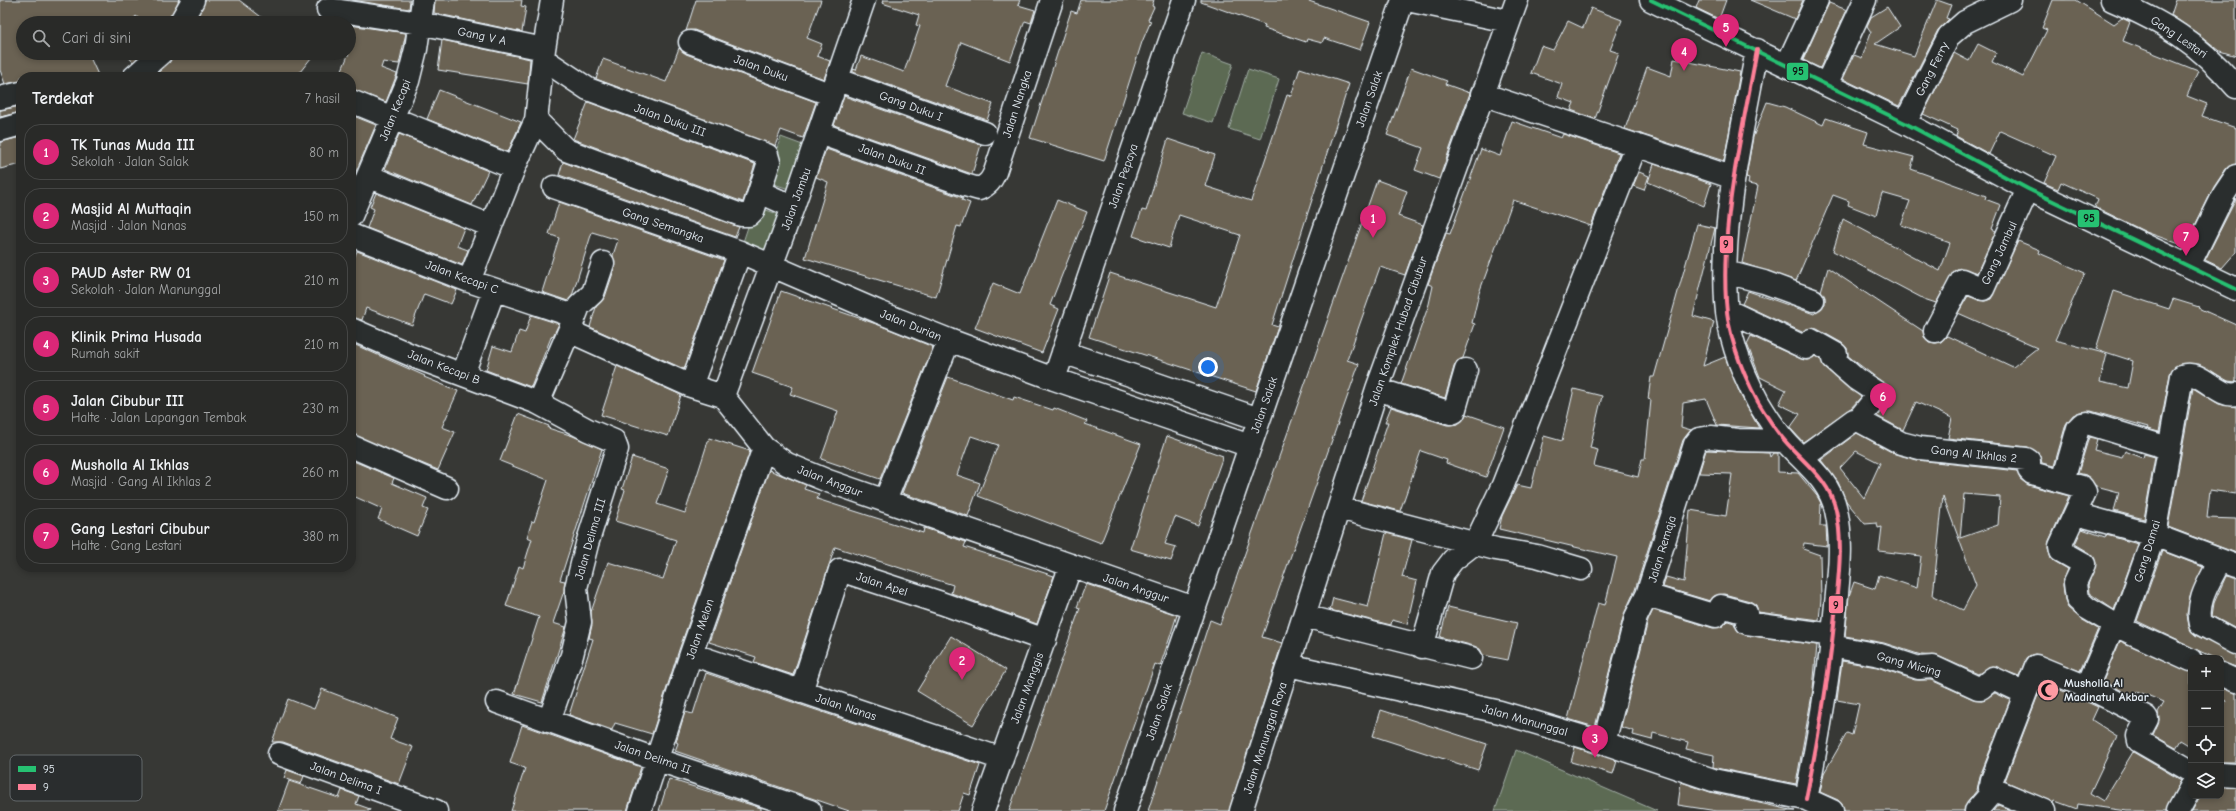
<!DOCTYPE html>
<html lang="id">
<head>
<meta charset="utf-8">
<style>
  body { margin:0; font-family:"Comic Neue",sans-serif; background:#353634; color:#f1f3f6 }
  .controls { position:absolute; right:12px; bottom:12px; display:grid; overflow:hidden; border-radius:8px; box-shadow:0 2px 6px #0003 }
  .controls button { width:36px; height:36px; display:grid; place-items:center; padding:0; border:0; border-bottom:1px solid #454645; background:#292a28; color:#f1f3f6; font:20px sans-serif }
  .you { position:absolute; left:1208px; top:367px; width:14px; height:14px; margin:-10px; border:3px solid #fff; border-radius:50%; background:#1a73e8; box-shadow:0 0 0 6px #1a73e833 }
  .badge { display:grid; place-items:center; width:26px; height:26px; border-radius:50%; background:#db2777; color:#fff; font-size:13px; font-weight:700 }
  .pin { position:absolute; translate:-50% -33px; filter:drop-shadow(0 1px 2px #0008) }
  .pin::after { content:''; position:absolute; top:21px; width:14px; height:12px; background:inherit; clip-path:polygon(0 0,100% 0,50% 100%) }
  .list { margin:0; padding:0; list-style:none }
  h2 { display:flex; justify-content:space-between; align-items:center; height:52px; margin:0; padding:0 16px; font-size:17px }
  h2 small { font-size:13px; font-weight:400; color:#a5a7a8 }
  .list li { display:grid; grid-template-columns:26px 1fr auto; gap:12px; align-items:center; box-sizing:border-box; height:56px; margin:0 8px 8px; padding:0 8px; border:1px solid #454645; border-radius:16px }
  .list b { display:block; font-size:15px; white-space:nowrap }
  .list p { margin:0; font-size:13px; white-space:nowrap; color:#a5a7a8 }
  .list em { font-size:13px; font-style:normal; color:#a5a7a8 }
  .icon { flex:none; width:22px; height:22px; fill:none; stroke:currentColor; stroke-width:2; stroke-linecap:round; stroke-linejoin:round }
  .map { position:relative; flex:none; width:2236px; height:811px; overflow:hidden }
  .search { position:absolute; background:#292a28; box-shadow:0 2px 6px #0003; left:16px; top:16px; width:340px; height:44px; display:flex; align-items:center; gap:10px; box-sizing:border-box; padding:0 14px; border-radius:22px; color:#a5a7a8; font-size:15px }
  .panel { position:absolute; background:#292a28; box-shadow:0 2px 6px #0003; left:16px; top:72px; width:340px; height:500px; border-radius:16px }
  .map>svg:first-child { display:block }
  .green { fill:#5c6b53; stroke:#a2aea6 }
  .building { fill:#6a6252; stroke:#e8f1f8; fill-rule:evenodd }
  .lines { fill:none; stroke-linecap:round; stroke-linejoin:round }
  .minor-casing { stroke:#e8f1f8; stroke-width:25 }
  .minor { stroke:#2a2d2e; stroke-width:22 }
  .bus-1-casing { stroke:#2a2d2e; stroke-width:7 }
  .bus-2-casing { stroke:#2a2d2e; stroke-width:7 }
  .bus-1 { stroke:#26c172; stroke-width:4 }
  .bus-2 { stroke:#ff8098; stroke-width:4 }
  .labels { text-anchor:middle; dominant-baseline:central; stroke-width:3.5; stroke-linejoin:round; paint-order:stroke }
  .street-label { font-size:12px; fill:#e8f1f8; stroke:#2a2d2e }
  .poi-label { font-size:12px; font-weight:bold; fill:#e8f1f8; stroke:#2a2d2e; text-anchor:start }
  .key { fill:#2a2d2e; stroke:#63686b; stroke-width:1 }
  .key-label { font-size:11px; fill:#e8f1f8 }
  .line-badge { stroke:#2a2d2e; stroke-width:1.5 }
  .pale-badge-label { font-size:11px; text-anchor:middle; font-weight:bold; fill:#111 }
</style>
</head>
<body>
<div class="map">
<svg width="2236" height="811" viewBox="0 0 2236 811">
  <rect width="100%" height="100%" fill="#373835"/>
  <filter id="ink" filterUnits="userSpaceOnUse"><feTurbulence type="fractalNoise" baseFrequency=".025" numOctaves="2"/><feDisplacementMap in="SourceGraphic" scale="8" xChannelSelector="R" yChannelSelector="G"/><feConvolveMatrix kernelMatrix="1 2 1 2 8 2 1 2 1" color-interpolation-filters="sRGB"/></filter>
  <g filter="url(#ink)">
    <!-- green -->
    <path class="green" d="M1202,53l31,11 -20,59 -31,-10z
      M1248,69l31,10 -19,60 -31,-10z
      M781,137l27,10 -16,43 -27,-9z
      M755,206l28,10 -14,39 -27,-10z
      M1516,750l141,61h-162z"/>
    <!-- building -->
    <path class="building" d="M0,0h179l-11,23h-24l-8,-7 -7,7h-106v30h65l11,24h-78v4l-16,3 -5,-14z
      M205,0h34l30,23h-75z
      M352,0h58l-1,9z
      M435,0h87l-1,6 5,1 -4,25 -88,-19z
      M696,0h125l-14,38 15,6 -5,12 13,5 -6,18 -130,-49 -8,1z
      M883,0h137l-2,5 17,5 -4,13 -6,-2 -15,40 -49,-19 -16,44 48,18 -6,16 -134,-48v-3l3,1 5,-14 43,16 16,-46 -4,-1 3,-10 -37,-12z
      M1081,0h73l-2,6 2,1 -6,13 3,1 -9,21 -38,119 -74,-23 41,-127 6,2z
      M1201,0h105l64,22 -10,28 -36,-12 -2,5 -15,-4 -1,3 -42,-14 1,-3 -64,-23z
      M1699,0h27l-7,19 -23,-11z
      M1750,0h53l-8,19z
      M1937,0l14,5 -5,13 3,1 -11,11 -39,76 -56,-27 11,-24 8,3 9,-26 -4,-6 4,-9 16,-10 13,20 -25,17 39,12z
      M2053,0h23l38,24 8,-6 8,4 -7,19 75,30 -11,25 20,8 -5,12 34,12v36l-10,5 -12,18 -29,59 -39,-14 -51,-25 3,-8 -37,-17 -3,7 -14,-6 12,-27 -56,-25 -11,23 -33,-18 2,-6 -35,-16 31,-61 15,8 9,-17 18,9 -4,9 31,15 24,-47 -5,-2z
      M2176,0h60v56l-16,-5 -19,-15 -30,-21z
      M1829,3l18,7 -27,58 -17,-8z
      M1591,8l31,12 -12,30 9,3 -24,66 -24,-9 3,-7 -16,-6 4,-13 -31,-11 10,-27 12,4 15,-29 15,7z
      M349,25l57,8 -7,31 -16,-2 -2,6 16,6 -11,28 -35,-13v-12h-12l10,-24z
      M442,40l88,19 -2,25 -90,-14z
      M679,48l7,6 130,48 -13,36 -22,-8 -6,16 -179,-67 7,-20 63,23z
      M125,53h17l-9,9z
      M173,53h142l-19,24h-143l17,-15z
      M1674,59l66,13 -16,89 -99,-32 22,-62 24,9z
      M1300,68l49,16 -77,241 6,2 -22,64 -167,-54 21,-64 106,34 24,-72 -61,-20 -10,33 -36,-12 9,-26 4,1 22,-72 47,16 -10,31 46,15 36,-106 4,1z
      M1411,68l36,13 -2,3 25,9 -31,86 -24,-9 8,-22 -36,-13z
      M439,90l82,32 -13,30 -81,-33z
      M844,96l137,49 -9,29 -138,-49z
      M588,102l167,62 -12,38 -170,-63z
      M1767,102l18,5 38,18 3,-7 42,14 -4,12 50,13 -3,12 75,27 -1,3 16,6 -9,24 4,2 -19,42 -16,-5 -6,2 -19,33 -12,-4 -91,-48 10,-32 97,52 10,-28 -49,-18 9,-24 -28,-8 -6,23 -28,-11 1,-4 -16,-6 -37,86 -54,-18 16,-77 -10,-2 1,-6 -3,-1 7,-40z
      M21,106v6l-21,5v-7z
      M351,115l25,10 -24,56h-1z
      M1512,121l49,17 2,-4 56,19 -28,73 -78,-26 -34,93 -7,30 3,1 -12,34 -6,3 -3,6 -9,31 -44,-14 28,-80 4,-18 -5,-2 18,-51 4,1 31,-85 19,7z
      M399,134l89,37 -16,34 -87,-36z
      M21,137v27l-21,5v-27z
      M826,149l137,49 -1,2 8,3 -9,24 -4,-1 -21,71 -131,-39 23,-76 -12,-5z
      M563,162l176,65 -4,10 -176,-62z
      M1654,164l57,20 -7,22 -56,-24z
      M1639,172l10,4 -5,14 -11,-4z
      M1377,180l30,11 -9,25 25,9 -18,50 -25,-8 -33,93 12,4 -97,273 20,6 -53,168h-81l62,-191 10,4z
      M376,193l88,35 -7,18 11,4 -6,15 -95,-37 7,-19 -4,-2z
      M2236,199v53l-14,16 -17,-8z
      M1057,200l30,12 -37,93 9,4 -17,44 -67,-25 18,-45 27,11z
      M559,202l165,58 -40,109 -94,-42 6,-20 9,-10 10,-30 -2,-12 5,-15 -26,-8 -20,64 -4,5 -26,-9 17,-54 -10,-4z
      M1697,224l18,4 -22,88 21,6 -11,44 22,-9 16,39 18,32 -42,-3 -11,-26 -23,4 -2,24 10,3 -8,10 -48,150 -11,24 -29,113 -27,-8 30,-116 7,2 12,-48 -118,-28 3,-13 15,-31 14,3 13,-52 18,5 12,-52 28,7 -12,52 8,2 -4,16 44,11 4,-18h3l6,-59 -3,-1 3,-22h3z
      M2018,241l22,9 -1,3 46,20 -30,67 52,14 -7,28 28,6 5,-27 -37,-12 18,-58 55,18 4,-10 26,8 -1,1 38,17v57l-8,-1 -29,-17h-20l-6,4 -3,6 -11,58 -12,-3 1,-2 -57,-16 -11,1 -7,3 -7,9 -12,42 -12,-3 -2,-8 -12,-8 -80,-9 4,-20 -36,-16 -13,28 -26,-14 12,-14 2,-7 -1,-7 -42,-32 -1,-8 -5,-5 -25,-14 -6,-1 -9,4 -60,-28 6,-13 66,23 11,-10v-7l-4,-6 7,-23 95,63 1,6 5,5 6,1 6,-1 6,-6 66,31 24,-19 -79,-35 10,-17 16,5 7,-2z
      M357,251l100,39 -6,14 -27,-10 -12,31 -46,-17 -4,12 -11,-3v-52z
      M781,291l98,34 54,22 -53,132 -59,-20 17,-48 -48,-17 3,-7 -41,-14z
      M531,315l28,9 -6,12 -1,-1 -21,52 -45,-17 7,-24 19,6 7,-21 6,2z
      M1751,336l50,23 6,1 8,-4 6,4 4,8 36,29 -10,11 -48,34 -13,-14 10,-14 -21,-10 7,-14 -26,-13 -13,-33z
      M351,343l74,33 -1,1 34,14 -16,36 13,5 -17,38 -87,-36z
      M617,366l64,29 -13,41 -67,-21z
      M948,377l65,23 1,-3 39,13 1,-2 33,13 -2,3 56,20 -40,99 -123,-47 20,-51 -27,-9 -14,39 23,8 -12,33 -66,-23z
      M2193,388l26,16 17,3v87l-26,-4 -3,28 29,1v34l-68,-26z
      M1391,407l56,18 11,-1 5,-4 3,-6 38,13 -18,50 -40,-14 1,-3 -26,-9 -21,60 -39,-10 27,-79h-3z
      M518,414l31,12 -1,2 25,8 29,13 -42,131 5,1 -1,10 -11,32 13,4 -24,75 -28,-8 25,-77 -33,-11 13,-40 4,2 9,-29 -5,-2 5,-16 2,1 14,-42 -48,-19z
      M1857,433l38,21 22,6 100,11 3,8 8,6 41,11 -20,45 -1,7 3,11 17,10 -5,16 2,16 3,7 13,11 17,10 -18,42 -45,-17 -6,2 -4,5 -6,15 -27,-10 -14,8 -40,-18 -17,-1 -37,-12 -39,-7 4,-40 5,-14 21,7 4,-14 38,13 4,-32 -42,-5 3,-24 -4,1 -1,-5 -12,1 -19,-23 -8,-19 -17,-22zM1856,451l24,12 -16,35 -24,-30zM1964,494l36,3 -2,28 -38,13zM1943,496l33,89 -13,25 -30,-14z
      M1167,436l56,20 -25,70 -23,-9 -10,27 11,3 -5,14 -41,-12z
      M2089,437l8,2 -3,11 28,7 3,-6 18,7 1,-4 11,3 -11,62 -30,-8 5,-19 -23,-6 -10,-11 -8,-2z
      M709,438l41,13 -71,199 -27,84 -37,-11 -3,7 -43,-15 24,-76 -4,-1 3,-13 -1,-13 17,-50 55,17 13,-39 -61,-19 10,-31 -3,-1 10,-32 37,12 -12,35 28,9z
      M1706,450l63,3 1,4 3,-4h5v19l20,1 19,23 4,7 -1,23h6l1,20 -23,-3 -1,6 17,6 1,44 -2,21 -61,-8 -2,-7 -6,-4 -26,-7 -10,2 -4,5 -47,-14 3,-10 18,5 6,-72 36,6 6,-42 -33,-1z
      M351,460l43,18 -2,5 35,15 -4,10 5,2 -11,26 -39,-17 4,-10 -31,-14z
      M769,470l37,15 -2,4 15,5 -2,5 106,34 1,-5 42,14 -2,5 90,29 -17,48 -86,-31 2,-8 -118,-38 -42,128 -39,-13 2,-5 -47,-15z
      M2082,529l23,8 1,-2 32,9 -24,66 -25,-17 -1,-8 8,-22 -6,-10 -15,-9z
      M1386,533l26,7 -10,37 15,4 -10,43 -15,-4 -1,5 -61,-15 3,-12 35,9z
      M2162,551l41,16 -13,30 -3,18 2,11 6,9 41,20v12l-15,-5v-4h-7l-77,-37z
      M2226,576l10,2v51l-24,-13 2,-13z
      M1086,584l91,31 -8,25 -9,26 -5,-2 -51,147h-95l71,-203 -3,-1z
      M1448,607l69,16 -9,37 -25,-5 -3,-6 -6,-3 -34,-9z
      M1653,610l60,18 10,-2 5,-5 6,2 3,7 8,5 72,10 -4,44 -17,95 -80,-16 -3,-1 1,-12 -28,-6 2,-7 -35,-9 -1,7 -19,-5 1,-4 -13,-4 27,-106z
      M951,636l55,34 -33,55 -56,-34z
      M2120,641l71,31v74l-10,-6 -5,8 -23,-13 6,-15 -1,-8 6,-10 -27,-11 -3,6 -31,-16z
      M1842,661l35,6 38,13h16l42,19 9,1 13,-7 15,7 -30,76 -3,14 -10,13 -3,8h-120l-2,-7 -4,-4 -18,-8 4,-19 23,-40 5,2 7,-31 -22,-4z
      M706,673l274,92 -10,30 -6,-2 -6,18h-109l-174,-60 3,-8 -2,-1 9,-30 8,2z
      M2043,682l55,25 -6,13 25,16 -27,57 13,8 30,-49 48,28 -15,31h-39l-49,-7 -1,5 -22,-8 -1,2 -49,-22z
      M2221,688l15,5v69h-15v-50l5,-11 -5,-2z
      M322,689l76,29 -8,21 23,8 -14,37 -116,-42h-11l16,-43 26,10z
      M1381,710l106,34 -9,26 -105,-34z
      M522,725l119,42 -14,44h-116l14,-43 -15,-5z
      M1575,747l42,14 -4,13 -42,-12z
      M287,770l17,6 -3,8 -17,-6z
      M669,779l92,29v3h-102z
      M289,781l50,17 3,-8 17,6 -3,8 14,5 -1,2h-91z
      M1681,782l29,10 85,19h-78l-39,-6z
      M2221,787h15v24h-44l8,-15h21z
      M1998,805l15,6h-20z"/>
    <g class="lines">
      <!-- minor casing -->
      <g class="minor-casing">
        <path id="minor" d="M1407,0l101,21
          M1651,0l254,123 123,66 208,100
          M2112,0c53,23 86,42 124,87
          M328,9l92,14 124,26
          M180,23l13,-23
          M690,42l142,53
          M1757,50c-15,83 -36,167 -31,251 2,34 16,71 32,101 8,13 17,28 27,39 19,22 44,38 51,69 7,31 3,63 0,94 -6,66 -17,131 -30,195
          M1787,65l30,-65
          M134,77l27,-24
          M838,80l147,53
          M1826,85l39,-85
          M1482,94l243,81
          M0,98l21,-5
          M351,101l163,67 22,-48 8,-71 8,-49
          M536,120l30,30 175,65h8l4,-4 16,-49 -2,-7 -179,-66 -45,-30
          M1905,123l44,-87 16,-14 45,-22
          M0,130l21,-6
          M819,133l146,52 14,4c9,-4 12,-8 16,-17l57,-172
          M368,176l123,50
          M554,187l186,65 139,60 70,28 105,39 196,67
          M760,192l33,15
          M351,216l57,-135 8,-32 7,-49
          M351,235l118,46 105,35
          M2189,265l35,-71 12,-18
          M1726,272l38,10 49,18
          M469,281l45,-113
          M1728,311l78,37 5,-8 25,14 -3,5 23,20 23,15 -21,26
          M351,329l67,29 120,45 50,27 26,11 3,8 -30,95 -11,44 4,34 -8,33 -23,66
          M570,329l9,-23 14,-13 10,-30
          M1935,331l27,-51 21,9 45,-100
          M1063,352l196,67
          M463,374l31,-84
          M1054,379l130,-379
          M691,386l49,-134
          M1377,389l74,24 3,-1 12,-42
          M723,396l70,-189 71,-207
          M538,403l31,-72 122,55 32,10 41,52 23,16 41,17 366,127
          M351,446l96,42
          M1802,458l52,-38h4l43,23 19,5 106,11 3,2v9l3,3 50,14 3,5 -25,54 1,5 23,13 -9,19 2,16 10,9 34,20 70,32
          M2063,481l15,-53 4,-4 5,-1 81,25
          M885,501l64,-161
          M1339,508l157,41 41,7 44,13
          M2076,514l78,21 82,31
          M2220,561c-10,20 -25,40 -19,63l35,19
          M1647,595l69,21 5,-10 25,7 1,10 86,12
          M1304,616l167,42
          M2121,628l33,-93 28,-159c19,-8 36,23 54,18
          M1831,646l49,9 39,13 14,-1 45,21h3l12,-10 32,15
          M1422,647l21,-74 10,-13 23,-18 27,-57 133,-340
          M691,654l311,105
          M1288,665l212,47 104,31 109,37 93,19 26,12
          M2221,674l15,7
          M2087,687l27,-63
          M801,692l39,-122 101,33 104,37
          M497,702l161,58 152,51
          M1604,743l32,-126 11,-22 48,-151 4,-5 12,-2 27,3 47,1
          M279,754l157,57
          M2221,774l15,1
          M1990,788l55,23
          M640,811l51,-157 73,-206
          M983,811l88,-246
          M1125,811l278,-811
          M1241,811l136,-422 140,-389
          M1976,811l13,-15 3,-16 44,-114 51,21 59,30 1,2 -9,17 1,5 52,30
          M2178,811l13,-24"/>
      </g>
      <!-- minor -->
      <use href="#minor" class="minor"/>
      <!-- bus-1 casing -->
      <g class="bus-1-casing">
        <path id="bus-1" d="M1651,0l254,123 123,66 208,100"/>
      </g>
      <!-- bus-2 casing -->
      <g class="bus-2-casing">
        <path id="bus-2" d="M1757,50c-15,83 -36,167 -31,251 2,34 16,71 32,101 8,13 17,28 27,39 19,22 44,38 51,69 7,31 3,63 0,94 -6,66 -17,131 -30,195"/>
      </g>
      <!-- bus-1 -->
      <use href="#bus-1" class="bus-1"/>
      <!-- bus-2 -->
      <use href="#bus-2" class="bus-2"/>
    </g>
  </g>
  <!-- icons -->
  <defs>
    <g id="mosque-disc" transform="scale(1.15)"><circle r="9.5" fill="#ff9aa2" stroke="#2a2d2e"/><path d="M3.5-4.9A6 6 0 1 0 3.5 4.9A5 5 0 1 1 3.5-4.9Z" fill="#111"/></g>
  </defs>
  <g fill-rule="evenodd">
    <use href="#mosque-disc" x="2048" y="690"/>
  </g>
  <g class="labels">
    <!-- street labels -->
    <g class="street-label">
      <text transform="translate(482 36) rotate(12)">Gang V A</text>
      <text transform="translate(2179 37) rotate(34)">Gang Lestari</text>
      <text transform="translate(761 68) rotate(20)">Jalan Duku</text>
      <text transform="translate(1932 69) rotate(-63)">Gang Ferry</text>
      <text transform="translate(1369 99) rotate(-71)">Jalan Salak</text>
      <text transform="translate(1017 104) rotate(-72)">Jalan Nangka</text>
      <text transform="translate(911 106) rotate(20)">Gang Duku I</text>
      <text transform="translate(395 110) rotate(-68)">Jalan Kecapi</text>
      <text transform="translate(670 120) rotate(20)">Jalan Duku III</text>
      <text transform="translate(892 159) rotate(20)">Jalan Duku II</text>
      <text transform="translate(1123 176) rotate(-71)">Jalan Pepaya</text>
      <text transform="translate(796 199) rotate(-70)">Jalan Jambu</text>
      <text transform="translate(663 225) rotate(19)">Gang Semangka</text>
      <text transform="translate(1999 253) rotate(-65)">Gang Jambul</text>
      <text transform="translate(462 277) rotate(20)">Jalan Kecapi C</text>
      <text transform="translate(911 325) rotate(22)">Jalan Durian</text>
      <text transform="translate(1398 331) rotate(-71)">Jalan Komplek Hubad Cibubur</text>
      <text transform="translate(444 367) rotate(21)">Jalan Kecapi B</text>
      <text transform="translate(1264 405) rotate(-71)">Jalan Salak</text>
      <text transform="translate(1974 454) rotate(6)">Gang Al Ikhlas 2</text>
      <text transform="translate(830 481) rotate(21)">Jalan Anggur</text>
      <text transform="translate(590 539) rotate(-74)">Jalan Delima III</text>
      <text transform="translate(1662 549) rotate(-73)">Jalan Remaja</text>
      <text transform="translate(2147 551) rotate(-73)">Gang Damai</text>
      <text transform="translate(882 584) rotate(18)">Jalan Apel</text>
      <text transform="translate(1136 588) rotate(19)">Jalan Anggur</text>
      <text transform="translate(700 629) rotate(-71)">Jalan Melon</text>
      <text transform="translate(1909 664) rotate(15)">Gang Micing</text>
      <text transform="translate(1027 688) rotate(-70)">Jalan Manggis</text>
      <text transform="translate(846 707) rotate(18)">Jalan Nanas</text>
      <text transform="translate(1159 712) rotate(-71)">Jalan Salak</text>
      <text transform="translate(1525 720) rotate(16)">Jalan Manunggal</text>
      <text transform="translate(1265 738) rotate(-72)">Jalan Manunggal Raya</text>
      <text transform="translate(653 757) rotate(19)">Jalan Delima II</text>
      <text transform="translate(346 778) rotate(20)">Jalan Delima I</text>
    </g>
    <!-- poi labels -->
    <g class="poi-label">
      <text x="2064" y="683">Musholla Al<tspan x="2064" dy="14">Madinatul Akbar</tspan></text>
    </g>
  </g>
  <!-- legend -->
  <rect x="10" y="755" width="132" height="46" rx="6" class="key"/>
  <rect x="18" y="766" width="18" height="6" fill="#26c172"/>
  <rect x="18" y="784" width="18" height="6" fill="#ff8098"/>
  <g class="key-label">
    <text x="43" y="773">95</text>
    <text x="43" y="791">9</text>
  </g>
  <g class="line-badge">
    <rect x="1786" y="62" width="23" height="19" rx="4" fill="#26c172"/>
    <rect x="2077" y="209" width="23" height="19" rx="4" fill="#26c172"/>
    <rect x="1719" y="235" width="15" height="19" rx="4" fill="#ff8098"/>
    <rect x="1828" y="595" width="16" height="19" rx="4" fill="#ff8098"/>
  </g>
  <g class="pale-badge-label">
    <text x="1798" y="75">95</text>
    <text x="2089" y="222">95</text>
    <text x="1726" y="248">9</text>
    <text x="1836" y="609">9</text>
  </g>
</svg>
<div class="controls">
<button>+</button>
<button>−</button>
<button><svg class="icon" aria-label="locate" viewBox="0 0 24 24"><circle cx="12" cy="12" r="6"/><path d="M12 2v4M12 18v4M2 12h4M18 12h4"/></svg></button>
<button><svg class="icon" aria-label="layers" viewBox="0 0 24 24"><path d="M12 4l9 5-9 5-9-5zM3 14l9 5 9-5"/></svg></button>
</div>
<div class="you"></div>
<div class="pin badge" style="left:1373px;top:238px">1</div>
<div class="pin badge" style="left:962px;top:680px">2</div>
<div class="pin badge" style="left:1595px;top:758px">3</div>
<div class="pin badge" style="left:1684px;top:71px">4</div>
<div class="pin badge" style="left:1726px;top:47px">5</div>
<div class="pin badge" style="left:1883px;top:416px">6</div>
<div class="pin badge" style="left:2186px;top:256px">7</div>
<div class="search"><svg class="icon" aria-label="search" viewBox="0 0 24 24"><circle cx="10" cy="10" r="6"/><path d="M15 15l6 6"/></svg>Cari di sini</div>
<section class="panel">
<h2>Terdekat<small>7 hasil</small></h2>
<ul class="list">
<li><span class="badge">1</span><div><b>TK Tunas Muda III</b><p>Sekolah · Jalan Salak</p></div><em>80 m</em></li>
<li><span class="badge">2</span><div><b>Masjid Al Muttaqin</b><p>Masjid · Jalan Nanas</p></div><em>150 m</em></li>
<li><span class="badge">3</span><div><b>PAUD Aster RW 01</b><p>Sekolah · Jalan Manunggal</p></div><em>210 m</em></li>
<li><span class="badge">4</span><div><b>Klinik Prima Husada</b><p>Rumah sakit</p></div><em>210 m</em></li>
<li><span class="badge">5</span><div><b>Jalan Cibubur III</b><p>Halte · Jalan Lapangan Tembak</p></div><em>230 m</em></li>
<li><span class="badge">6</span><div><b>Musholla Al Ikhlas</b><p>Masjid · Gang Al Ikhlas 2</p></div><em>260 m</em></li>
<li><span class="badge">7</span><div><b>Gang Lestari Cibubur</b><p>Halte · Gang Lestari</p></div><em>380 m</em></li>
</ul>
</section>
</div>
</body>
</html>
